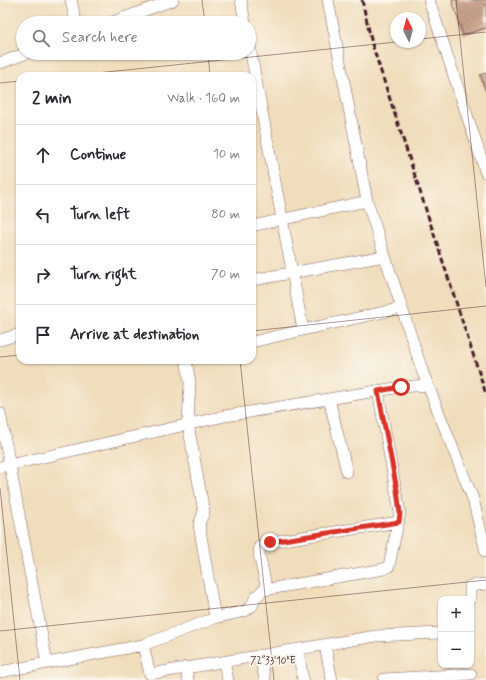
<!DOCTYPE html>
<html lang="en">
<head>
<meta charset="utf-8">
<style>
  body { margin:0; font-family:Mynerve,sans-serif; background:#f2f2f3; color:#2b2b33 }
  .controls { position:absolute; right:12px; bottom:12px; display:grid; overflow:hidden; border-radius:8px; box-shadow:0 1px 3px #0004 }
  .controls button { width:36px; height:36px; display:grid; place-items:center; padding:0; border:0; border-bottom:1px solid #e1e1e2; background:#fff; color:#2b2b33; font:20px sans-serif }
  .compass { position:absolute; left:390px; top:12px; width:36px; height:36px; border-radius:50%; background:#fff; box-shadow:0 1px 3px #0004; rotate:354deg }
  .stop { position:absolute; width:12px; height:12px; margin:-9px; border:3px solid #d93025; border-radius:50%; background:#fff }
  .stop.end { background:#d93025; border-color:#fff; box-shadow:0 1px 4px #0008 }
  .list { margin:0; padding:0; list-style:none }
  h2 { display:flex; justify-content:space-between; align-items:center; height:52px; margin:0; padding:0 16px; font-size:17px }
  h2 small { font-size:13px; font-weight:400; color:#7c7c81 }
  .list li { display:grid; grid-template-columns:26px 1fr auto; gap:12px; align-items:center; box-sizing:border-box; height:60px; padding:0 16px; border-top:1px solid #e1e1e2 }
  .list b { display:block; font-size:15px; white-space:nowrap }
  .list em { font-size:13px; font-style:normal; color:#7c7c81 }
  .icon { flex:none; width:22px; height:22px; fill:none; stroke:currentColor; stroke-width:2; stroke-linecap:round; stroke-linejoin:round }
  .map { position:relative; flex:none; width:486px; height:680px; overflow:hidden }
  .search { position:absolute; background:#fff; box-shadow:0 1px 3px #0004; left:16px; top:16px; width:240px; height:44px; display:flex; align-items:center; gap:10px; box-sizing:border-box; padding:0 14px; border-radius:22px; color:#7c7c81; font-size:15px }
  .panel { position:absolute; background:#fff; box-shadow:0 1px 3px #0004; left:16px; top:72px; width:240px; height:292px; border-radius:12px }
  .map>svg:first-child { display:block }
  .building { fill:url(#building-back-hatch) }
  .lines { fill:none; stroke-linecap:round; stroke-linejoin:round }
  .street-casing { stroke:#84625d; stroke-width:12 }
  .street { stroke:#fff; stroke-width:11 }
  .rail { stroke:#4a1f2b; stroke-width:3; stroke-dasharray:6 3; stroke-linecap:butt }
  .route { stroke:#d93025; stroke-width:5 }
  .ticks { fill:none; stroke:#4a1f2b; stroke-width:1; stroke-opacity:0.45 }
  .ticks-label { font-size:10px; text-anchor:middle; fill:#4a1f2b; stroke:#fbf7ec; stroke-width:4; stroke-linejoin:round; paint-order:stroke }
</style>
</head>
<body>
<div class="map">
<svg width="486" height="680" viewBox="0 0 486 680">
  <defs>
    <pattern id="building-back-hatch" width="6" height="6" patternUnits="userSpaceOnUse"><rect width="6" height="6" fill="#c59c84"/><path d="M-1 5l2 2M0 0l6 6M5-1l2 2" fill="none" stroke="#a27f6c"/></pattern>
  </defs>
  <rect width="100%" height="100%" fill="#fbf7ec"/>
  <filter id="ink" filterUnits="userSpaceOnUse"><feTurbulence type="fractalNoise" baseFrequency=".025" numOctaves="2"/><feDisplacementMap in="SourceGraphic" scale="8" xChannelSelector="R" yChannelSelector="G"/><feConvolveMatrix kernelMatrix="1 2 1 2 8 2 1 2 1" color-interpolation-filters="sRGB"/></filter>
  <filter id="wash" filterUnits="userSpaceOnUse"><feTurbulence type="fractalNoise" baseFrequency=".012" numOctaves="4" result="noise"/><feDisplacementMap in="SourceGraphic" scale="16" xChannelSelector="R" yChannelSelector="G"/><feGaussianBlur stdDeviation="0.9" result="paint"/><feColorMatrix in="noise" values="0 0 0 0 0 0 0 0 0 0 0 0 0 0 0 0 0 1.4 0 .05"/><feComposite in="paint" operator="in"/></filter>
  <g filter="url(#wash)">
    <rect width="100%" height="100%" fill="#f0ddbb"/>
    <g id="blocks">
      <!-- building -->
      <path class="building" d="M452,0h34v28l-23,7z
        M486,73v19l-6,-17z"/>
    </g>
  </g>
  <g filter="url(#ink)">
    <use href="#blocks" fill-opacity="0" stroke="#84625d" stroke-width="1"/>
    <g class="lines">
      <!-- street casing -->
      <g class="street-casing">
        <path id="street" d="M71,0l5,23
          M241,0l4,23
          M328,0l39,201 56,172 50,126 13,53
          M429,0l57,173
          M110,23l63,-23
          M249,43l54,287 -51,12
          M0,63l27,-10
          M252,226l115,-25
          M252,280l133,-24
          M303,330l99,-22
          M0,340l20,-6
          M329,399l18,73
          M0,413l47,250
          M0,467l225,-51 176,-29 27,-2
          M267,590l-8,-36 1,-8 10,-4 129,-20
          M470,599v-13l16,-2
          M215,618l30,-7 7,-5 3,-8 8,-8 121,-21 5,-3 11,-53 -22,-122
          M143,645l72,-27 -16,-94 5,-12 -16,-88 2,-42 -4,-22
          M325,646l7,34
          M298,649l5,31
          M260,655l5,25
          M224,662l4,18
          M186,667l2,13
          M0,672l143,-27 7,29 226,-38 65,-3
          M384,679l87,-5"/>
      </g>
      <!-- street -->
      <use href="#street" class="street"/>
      <!-- rail -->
      <path class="rail" d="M362,0l10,44 114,350"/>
    </g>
  </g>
  <g class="lines" filter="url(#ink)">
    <!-- route -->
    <path class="route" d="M270,542l129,-20 1,-9 -3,-23 -19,-99 23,-4"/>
  </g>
  <!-- ticks -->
  <path class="ticks" d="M202,0l3,23M456,0l30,287M420,39l66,-7M208,53l2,23M68,76l328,-34M0,83l20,-2M252,331l234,-25M0,357l20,-2M240,360l34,320M0,488l20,192M0,631l486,-51"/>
  <g class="ticks-label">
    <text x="273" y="664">72°33'10"E</text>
  </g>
</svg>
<div class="controls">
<button>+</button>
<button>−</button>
</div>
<svg class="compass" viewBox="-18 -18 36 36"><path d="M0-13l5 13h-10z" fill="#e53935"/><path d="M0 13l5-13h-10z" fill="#7c7c81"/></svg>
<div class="stop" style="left:401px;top:387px"></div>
<div class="stop end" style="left:270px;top:542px"></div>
<div class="search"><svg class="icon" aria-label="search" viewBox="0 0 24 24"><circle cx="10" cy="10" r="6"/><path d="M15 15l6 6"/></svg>Search here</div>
<section class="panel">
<h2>2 min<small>Walk · 160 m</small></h2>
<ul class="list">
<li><svg class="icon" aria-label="ahead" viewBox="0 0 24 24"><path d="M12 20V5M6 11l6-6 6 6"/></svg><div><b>Continue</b></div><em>10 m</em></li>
<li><svg class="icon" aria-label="left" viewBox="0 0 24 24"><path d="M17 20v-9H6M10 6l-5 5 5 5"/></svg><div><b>Turn left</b></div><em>80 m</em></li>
<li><svg class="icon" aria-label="right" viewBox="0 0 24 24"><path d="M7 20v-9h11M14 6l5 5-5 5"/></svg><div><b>Turn right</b></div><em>70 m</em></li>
<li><svg class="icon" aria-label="arrive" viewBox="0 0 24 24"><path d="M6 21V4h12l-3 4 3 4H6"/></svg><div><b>Arrive at destination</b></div></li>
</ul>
</section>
</div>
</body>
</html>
